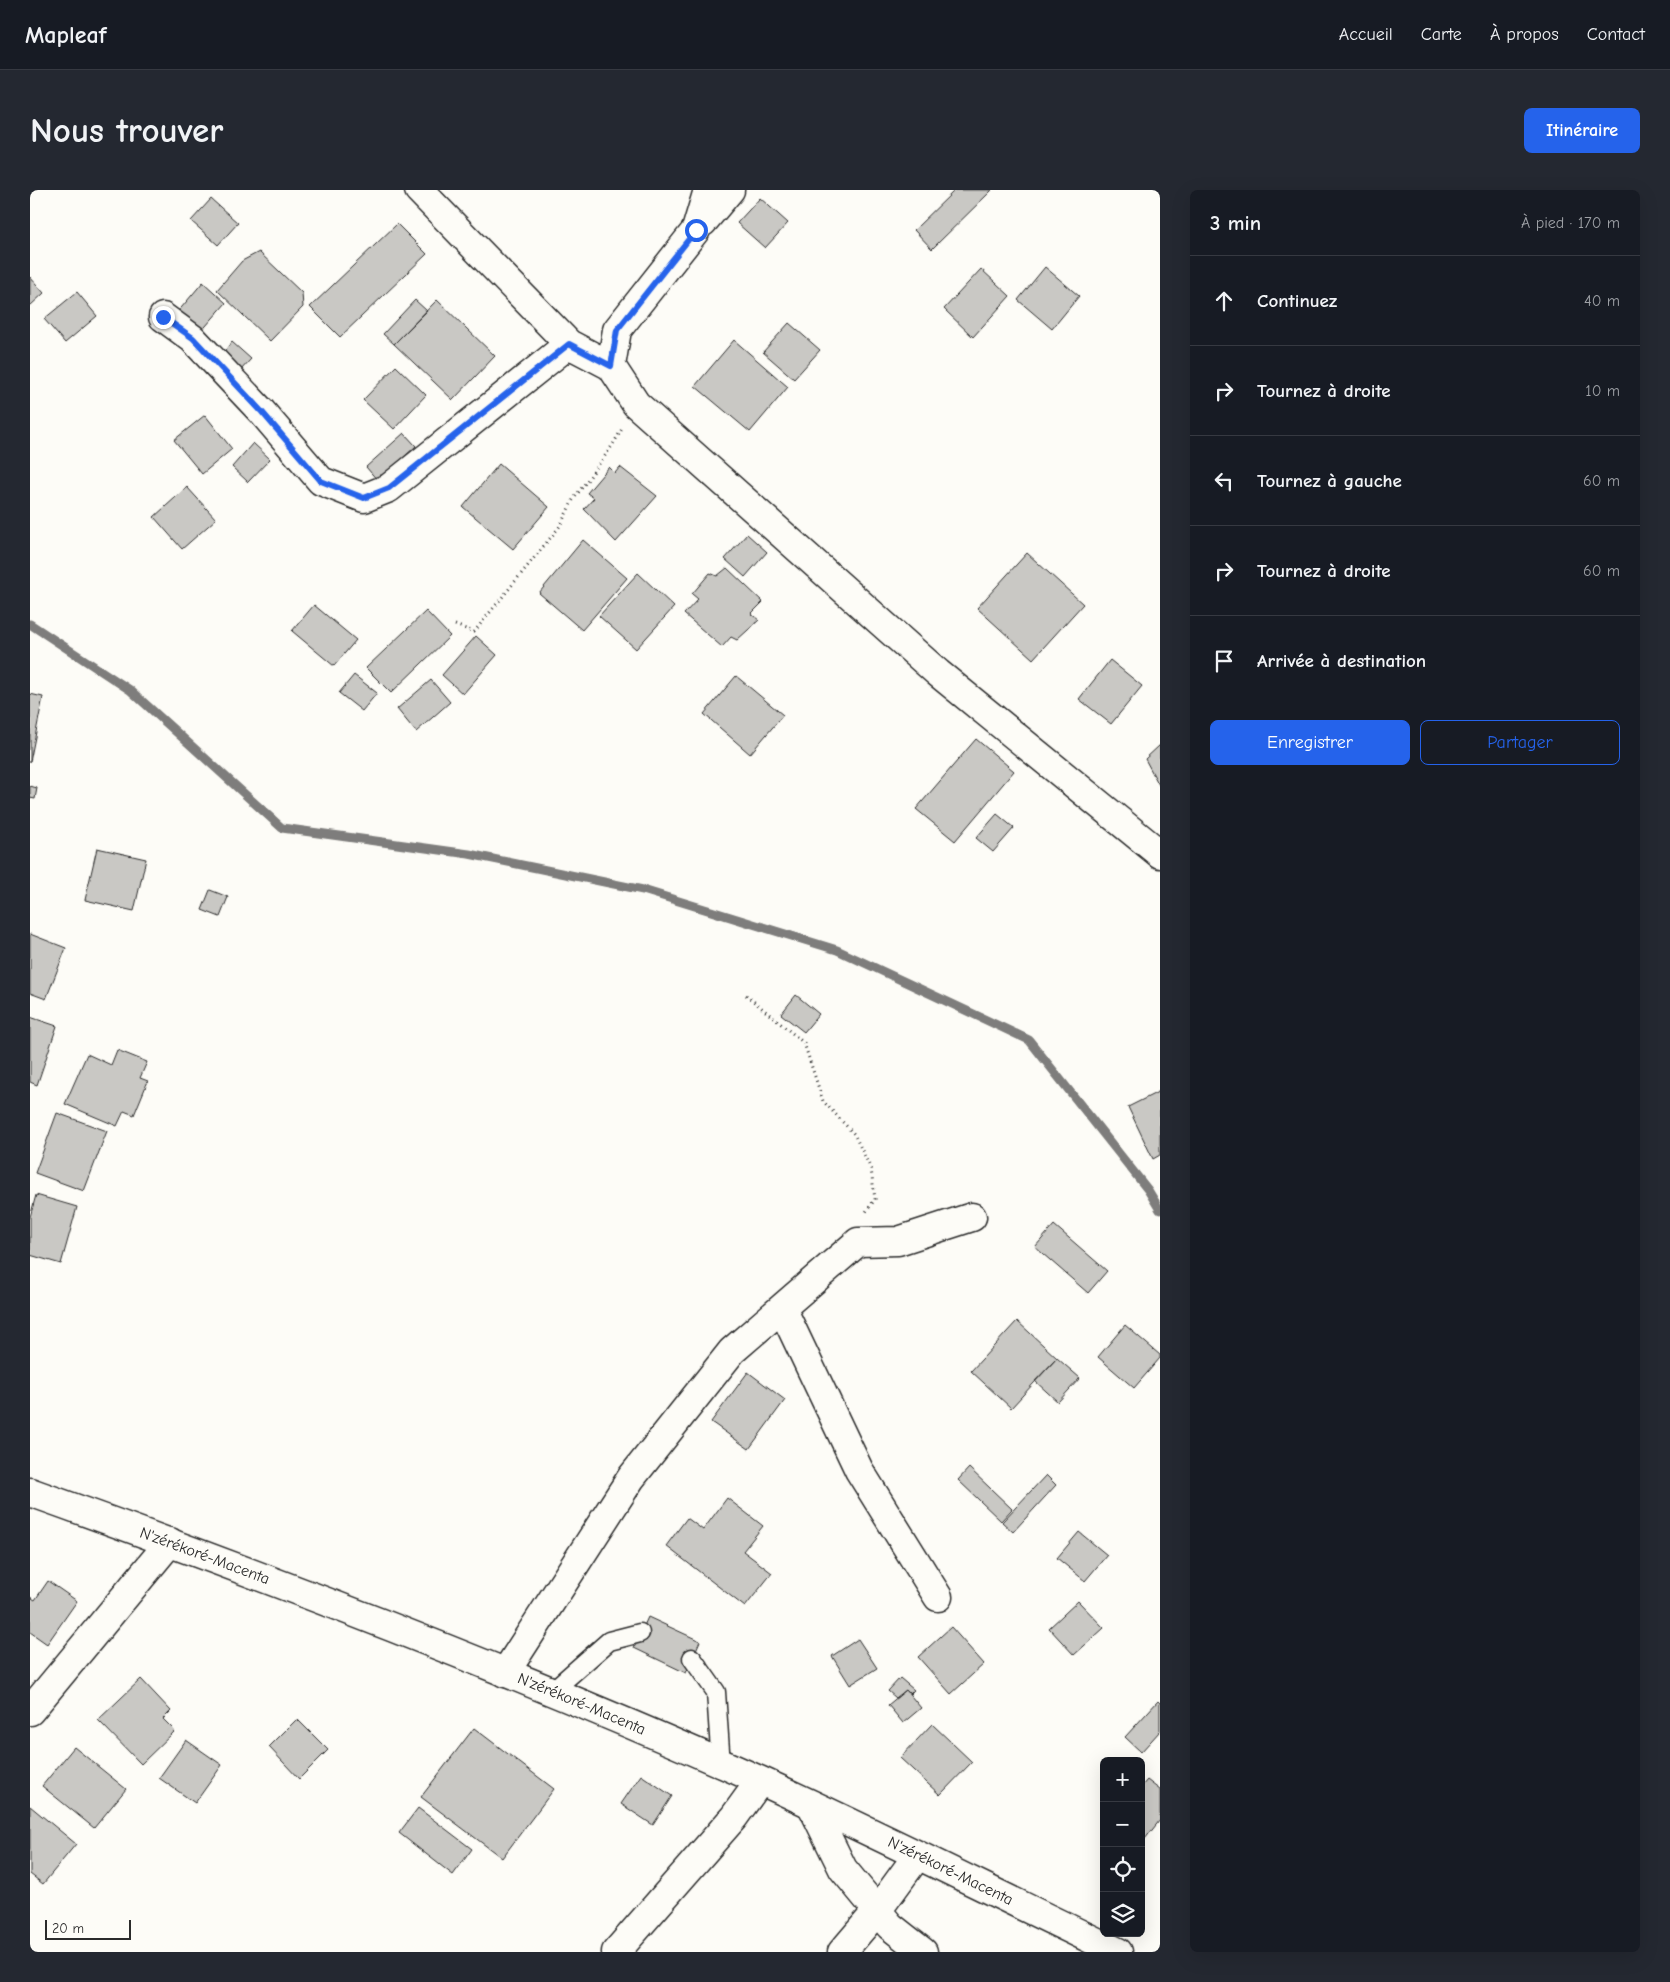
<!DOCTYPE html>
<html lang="fr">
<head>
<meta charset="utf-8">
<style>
  body { margin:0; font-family:"Comic Neue",sans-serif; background:#242831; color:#f1f3f6 }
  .controls { position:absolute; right:15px; bottom:15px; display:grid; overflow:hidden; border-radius:8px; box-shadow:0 5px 20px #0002 }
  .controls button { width:45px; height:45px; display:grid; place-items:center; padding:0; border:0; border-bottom:1px solid #363941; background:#171b24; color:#f1f3f6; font:25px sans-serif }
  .scale { position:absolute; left:15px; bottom:12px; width:86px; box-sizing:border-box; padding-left:5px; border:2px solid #2b2b2b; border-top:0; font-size:14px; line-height:18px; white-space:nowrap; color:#2b2b2b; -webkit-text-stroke:4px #fdfcf7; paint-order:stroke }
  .stop { position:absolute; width:15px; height:15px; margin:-11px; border:4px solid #2563eb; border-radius:50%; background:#fff }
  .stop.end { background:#2563eb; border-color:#fff; box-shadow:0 1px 5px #0008 }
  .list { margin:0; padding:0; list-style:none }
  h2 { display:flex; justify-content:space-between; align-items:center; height:65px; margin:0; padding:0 20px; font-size:21px }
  h2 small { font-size:16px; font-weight:400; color:#9ea1a6 }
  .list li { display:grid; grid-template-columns:32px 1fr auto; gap:15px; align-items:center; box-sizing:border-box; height:90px; padding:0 20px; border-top:1px solid #363941 }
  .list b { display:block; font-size:19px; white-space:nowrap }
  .list em { font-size:16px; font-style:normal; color:#9ea1a6 }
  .actions { display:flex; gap:10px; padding:15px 20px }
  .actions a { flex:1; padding:11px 0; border:1px solid #2563eb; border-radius:8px; text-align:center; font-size:18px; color:#2563eb }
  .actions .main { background:#2563eb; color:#fff }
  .icon { flex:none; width:28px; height:28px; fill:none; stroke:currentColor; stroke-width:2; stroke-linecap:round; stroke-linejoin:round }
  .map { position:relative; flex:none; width:1130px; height:1762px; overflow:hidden; border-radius:8px }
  header { display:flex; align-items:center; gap:30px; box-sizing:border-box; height:70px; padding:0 25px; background:#171b24; border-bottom:1px solid #363941 }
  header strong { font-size:24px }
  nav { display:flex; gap:28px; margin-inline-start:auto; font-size:18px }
  .intro { display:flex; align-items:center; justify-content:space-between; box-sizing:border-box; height:120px; padding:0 30px }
  h1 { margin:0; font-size:35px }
  .button { padding:12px 22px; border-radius:8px; background:#2563eb; color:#fff; font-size:18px; font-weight:700 }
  main { display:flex; gap:30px; padding:0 30px }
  aside { flex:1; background:#171b24; border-radius:8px; box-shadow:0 5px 20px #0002 }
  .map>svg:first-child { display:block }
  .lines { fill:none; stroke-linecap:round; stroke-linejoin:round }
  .stream { stroke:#7e7d7b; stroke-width:9 }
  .building { fill:#c9c8c4; stroke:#2b2b2b }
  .service-casing { stroke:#2b2b2b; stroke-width:21 }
  .minor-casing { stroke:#2b2b2b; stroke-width:31 }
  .trunk-casing { stroke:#2b2b2b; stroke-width:31 }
  .path { stroke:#2b2b2b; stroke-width:3; stroke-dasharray:1 4; stroke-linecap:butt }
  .service { stroke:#fdfcf7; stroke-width:18 }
  .minor { stroke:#fdfcf7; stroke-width:28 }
  .trunk { stroke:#fdfcf7; stroke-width:28 }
  .route { stroke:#2563eb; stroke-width:6 }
  .labels { text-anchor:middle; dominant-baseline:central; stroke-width:4; stroke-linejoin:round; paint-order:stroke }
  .street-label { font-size:16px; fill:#2b2b2b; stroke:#fdfcf7 }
</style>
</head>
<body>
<header>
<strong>Mapleaf</strong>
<nav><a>Accueil</a><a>Carte</a><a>À propos</a><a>Contact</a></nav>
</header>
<div class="intro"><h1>Nous trouver</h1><a class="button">Itinéraire</a></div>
<main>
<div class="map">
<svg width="1130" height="1762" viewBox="0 0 1130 1762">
  <rect width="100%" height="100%" fill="#fdfcf7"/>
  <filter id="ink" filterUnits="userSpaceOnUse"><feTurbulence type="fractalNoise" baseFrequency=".02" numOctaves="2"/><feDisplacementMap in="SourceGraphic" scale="10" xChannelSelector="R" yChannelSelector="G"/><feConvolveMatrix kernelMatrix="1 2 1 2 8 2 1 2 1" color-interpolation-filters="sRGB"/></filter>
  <g filter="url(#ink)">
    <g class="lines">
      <!-- stream -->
      <path class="stream" d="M0,434l100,66 152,138 187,26 174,36 194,60 192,90 119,150 12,20"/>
    </g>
    <!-- building -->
    <path class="building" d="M925,0h37l-60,59 -18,-19z
      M730,8l28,25 -23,25 -28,-25z
      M181,9l27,24 -20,22 -27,-24z
      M367,34l30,30 -87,83 -30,-30z
      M229,62l43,41 1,14 -33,34 -53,-51 25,-29z
      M1015,77l34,29 -27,33 -34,-29z
      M951,79l29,27 -37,41 -29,-28z
      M0,87l14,16 -14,13z
      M173,92l23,21 -27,31 -23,-20z
      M47,102l20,24 -32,27 -21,-24z
      M385,110l12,11 -33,33 -11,-10z
      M407,110l58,56 -42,44 -59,-56z
      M759,133l31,27 -26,29 -31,-27z
      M704,150l54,47 -38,45 -55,-46z
      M202,152l19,17 -11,12 -19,-16z
      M366,176l30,29 -32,34 -31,-29z
      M175,225l27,34 -30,25 -28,-34z
      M374,243l12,13 -38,35 -12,-14z
      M223,253l17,16 -22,23 -16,-15z
      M469,274l50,43 -36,42 -50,-42z
      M579,277l6,6 5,-6 37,29 -41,46 -32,-33 10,-11 -7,-5z
      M157,297l29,32 -34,30 -28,-32z
      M717,344l20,18 -22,25 -20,-18z
      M553,350l44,38 -45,52 -43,-37z
      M997,363l56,51 -50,55 -56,-51z
      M697,378l36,34 -12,12 8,6 -22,20 -6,-3 -9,10 -38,-33 14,-15 -6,-5 18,-21 7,3z
      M608,383l36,34 -38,42 -37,-33z
      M284,415l42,35 -22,26 -42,-35z
      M396,421l24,25 -59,57 -25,-25z
      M446,446l21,19 -34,39 -21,-19z
      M1080,470l32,26 -31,38 -32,-25z
      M324,485l23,18 -15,18 -23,-18z
      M706,486l47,39 -33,39 -46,-40z
      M401,490l19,22 -34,30 -19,-23z
      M0,504l13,3 -13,65z
      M946,549l38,32 -59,70 -39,-32z
      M1130,555v42l-15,-28z
      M0,596l7,2 -2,11 -5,-1z
      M967,624l17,14 -21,24 -17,-14z
      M67,658l49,11 -12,52 -49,-11z
      M180,700l18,7 -8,20 -18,-7z
      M0,744l36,14 -20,51 -16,-6z
      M766,805l23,19 -15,18 -23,-18z
      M0,827l27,9 -20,59 -7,-3z
      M87,860l30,12 -7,16 8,3 -14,34 -10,-4 -7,15 -52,-22 22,-50 24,11z
      M1130,901v64l-7,4 -25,-52z
      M27,923l50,18 -23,60 -49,-18z
      M6,1005l41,12 -16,57 -31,-9v-38z
      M1024,1035l53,46 -19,22 -53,-46z
      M987,1131l40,37 -46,50 -40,-37z
      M1095,1135l35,30v3l-26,30 -36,-31z
      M1027,1168l23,20 -22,24 -23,-21z
      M718,1182l37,28 -36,49 -38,-27z
      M939,1278l43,41 -11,12 -43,-41z
      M1016,1285l10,10 -43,47 -11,-10z
      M697,1308l36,28 -20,25 29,22 -27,34 -79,-61 21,-28 16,12z
      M1049,1342l28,23 -22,26 -28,-23z
      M18,1391l29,20 -30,43 -17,-12v-35l5,3z
      M1048,1411l26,27 -30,27 -25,-27z
      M618,1427l52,24 -14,32 -52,-25z
      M921,1437l33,37 -33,30 -33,-37z
      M828,1449l19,29 -27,17 -18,-29z
      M870,1488l14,12 -4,4 -4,-4 -10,8 -8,-7z
      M111,1489l30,32 -8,8 12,12 -34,33 -43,-44z
      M876,1500l15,18 -18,15 -15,-18z
      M1128,1511l2,2v28l-19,21 -16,-15z
      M267,1529l31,31 -29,29 -30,-32z
      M902,1534l40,38 -32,33 -40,-37z
      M444,1538l80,61 -52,69 -81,-61z
      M156,1550l36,25 -27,38 -36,-25z
      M44,1557l52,42 -32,39 -52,-42z
      M611,1585l31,21 -19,29 -32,-21z
      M1117,1590l13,10v30l-19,24v-57z
      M0,1616l46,38 -33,40 -13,-10z
      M388,1618l54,41 -19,26 -54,-42z"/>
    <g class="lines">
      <!-- service casing -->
      <g class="service-casing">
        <path id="service" d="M662,1468l24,34 5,73
          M521,1502l58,-51 31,-8"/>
      </g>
      <!-- minor casing -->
      <g class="minor-casing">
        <path id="minor" d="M389,0l150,154 42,22
          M678,0l-12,40 -79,100 -6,36 25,38 302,269 222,181
          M673,32l27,-32
          M133,127l30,22 69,73 59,69 43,17 25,-10 180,-144
          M752,1118l77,162 79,127
          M475,1483l126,-195 101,-127 126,-109 40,-1 74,-24
          M0,1521l140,-169
          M782,1616l31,63 47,57 33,26
          M586,1762l118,-135 26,-36
          M812,1762l35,-41 40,-55"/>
      </g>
      <!-- trunk casing -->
      <g class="trunk-casing">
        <g id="trunk">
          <path id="s1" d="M0,1302c246,88 491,182 729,288 121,55 239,115 359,172"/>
        </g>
      </g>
      <!-- path -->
      <path class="path" d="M425,435l19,7 86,-106 13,-26 39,-54 10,-17
        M716,805l58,48 19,58 31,33 17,35 4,30 -9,13"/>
      <!-- service -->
      <use href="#service" class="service"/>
      <!-- minor -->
      <use href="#minor" class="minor"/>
      <!-- trunk -->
      <use href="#trunk" class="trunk"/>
    </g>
  </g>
  <g class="lines" filter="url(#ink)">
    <!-- route -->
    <path class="route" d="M133,127l30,21 69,74 59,69 43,17 25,-10 180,-144 42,22 6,-36 79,-100"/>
  </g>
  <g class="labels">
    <!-- street labels -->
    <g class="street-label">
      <text stroke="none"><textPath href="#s1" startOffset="186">N'zérékoré-Macenta</textPath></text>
      <text stroke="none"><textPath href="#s1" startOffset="591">N'zérékoré-Macenta</textPath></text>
      <text stroke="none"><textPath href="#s1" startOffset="996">N'zérékoré-Macenta</textPath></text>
    </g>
  </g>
</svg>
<div class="controls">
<button>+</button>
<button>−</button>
<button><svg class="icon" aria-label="locate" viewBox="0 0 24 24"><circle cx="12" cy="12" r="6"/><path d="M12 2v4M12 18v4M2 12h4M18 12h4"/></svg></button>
<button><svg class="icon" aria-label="layers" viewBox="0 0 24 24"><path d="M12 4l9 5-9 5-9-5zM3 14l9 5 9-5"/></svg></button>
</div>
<div class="scale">20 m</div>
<div class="stop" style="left:666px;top:40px"></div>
<div class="stop end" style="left:133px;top:127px"></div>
</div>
<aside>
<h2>3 min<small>À pied · 170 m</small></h2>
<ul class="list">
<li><svg class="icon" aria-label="ahead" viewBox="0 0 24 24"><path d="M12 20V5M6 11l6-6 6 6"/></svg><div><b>Continuez</b></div><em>40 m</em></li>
<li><svg class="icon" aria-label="right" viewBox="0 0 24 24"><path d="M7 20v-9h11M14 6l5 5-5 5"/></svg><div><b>Tournez à droite</b></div><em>10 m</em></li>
<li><svg class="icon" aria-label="left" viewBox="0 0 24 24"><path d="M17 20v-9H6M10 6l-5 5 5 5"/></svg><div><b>Tournez à gauche</b></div><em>60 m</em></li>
<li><svg class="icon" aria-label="right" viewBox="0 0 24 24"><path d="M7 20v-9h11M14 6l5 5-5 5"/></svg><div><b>Tournez à droite</b></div><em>60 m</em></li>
<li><svg class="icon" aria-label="arrive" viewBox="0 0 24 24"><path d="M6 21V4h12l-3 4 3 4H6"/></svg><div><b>Arrivée à destination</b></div></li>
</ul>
<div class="actions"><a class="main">Enregistrer</a><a>Partager</a></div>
</aside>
</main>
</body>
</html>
